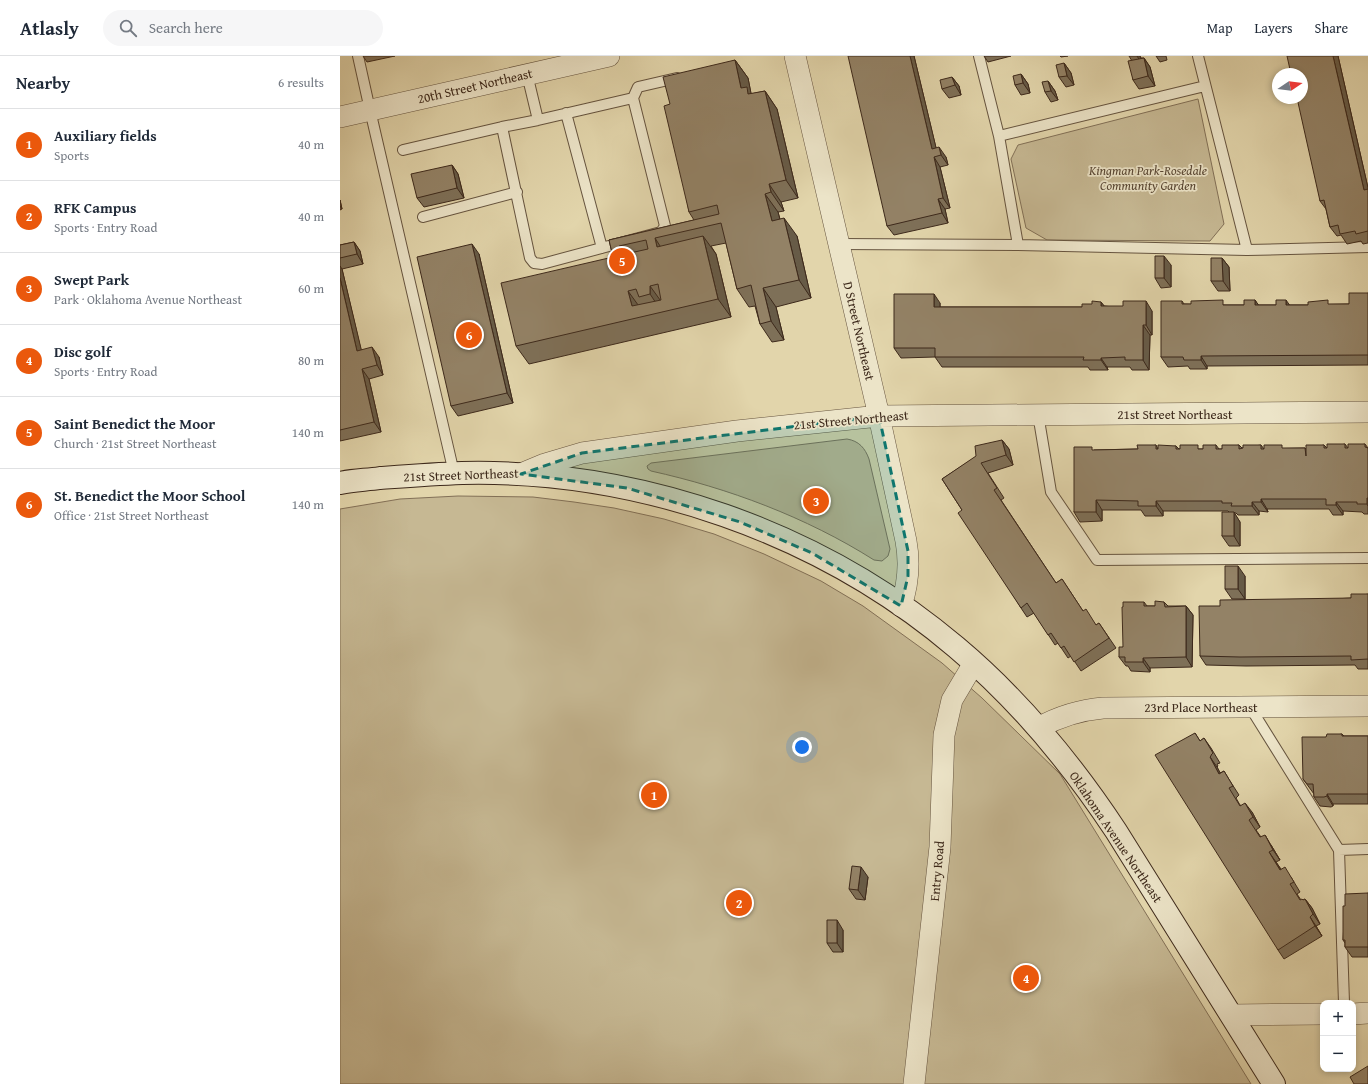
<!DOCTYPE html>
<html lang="en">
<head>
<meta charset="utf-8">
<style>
  body { margin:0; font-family:"Gentium Book Plus",serif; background:#f6f6f7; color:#1f2937 }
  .controls { position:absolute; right:12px; bottom:12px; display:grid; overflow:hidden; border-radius:8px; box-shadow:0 2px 6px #0003 }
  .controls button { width:36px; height:36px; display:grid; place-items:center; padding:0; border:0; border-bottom:1px solid #e0e1e3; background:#fff; color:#1f2937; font:20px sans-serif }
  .compass { position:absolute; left:932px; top:12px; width:36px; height:36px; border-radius:50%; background:#fff; box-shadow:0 2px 6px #0003; rotate:77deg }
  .you { position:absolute; left:462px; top:691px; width:14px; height:14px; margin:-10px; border:3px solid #fff; border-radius:50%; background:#1a73e8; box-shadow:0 0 0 6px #1a73e833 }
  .badge { display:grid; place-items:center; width:26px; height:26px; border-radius:50%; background:#ea580c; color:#fff; font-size:13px; font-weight:700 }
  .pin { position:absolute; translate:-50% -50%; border:2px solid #fff; box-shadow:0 1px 4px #0006 }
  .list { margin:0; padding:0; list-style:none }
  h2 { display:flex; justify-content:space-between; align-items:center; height:52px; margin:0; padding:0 16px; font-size:17px }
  h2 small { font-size:13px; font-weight:400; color:#747a83 }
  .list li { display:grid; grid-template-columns:26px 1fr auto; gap:12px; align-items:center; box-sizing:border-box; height:72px; padding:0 16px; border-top:1px solid #e0e1e3 }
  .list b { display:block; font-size:15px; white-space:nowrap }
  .list p { margin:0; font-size:13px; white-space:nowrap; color:#747a83 }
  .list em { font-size:13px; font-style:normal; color:#747a83 }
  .icon { flex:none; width:22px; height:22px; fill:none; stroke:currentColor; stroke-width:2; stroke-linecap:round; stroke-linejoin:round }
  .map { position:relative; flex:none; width:1028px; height:1028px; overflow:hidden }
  header { display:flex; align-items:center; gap:24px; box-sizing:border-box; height:56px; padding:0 20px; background:#fff; border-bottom:1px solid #e0e1e3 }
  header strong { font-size:19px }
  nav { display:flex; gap:22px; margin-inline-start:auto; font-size:14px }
  .search { width:280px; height:36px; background:#f6f6f7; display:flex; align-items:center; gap:10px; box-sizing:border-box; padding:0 14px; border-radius:22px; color:#747a83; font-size:15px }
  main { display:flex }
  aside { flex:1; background:#fff }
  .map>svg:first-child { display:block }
  .green { fill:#c6b893; stroke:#827057 }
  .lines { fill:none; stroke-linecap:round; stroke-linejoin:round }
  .lane-casing { stroke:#66543f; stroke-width:12 }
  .street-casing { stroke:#66543f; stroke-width:22 }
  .secondary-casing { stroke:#3d291b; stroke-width:24 }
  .lane { stroke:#ece4c8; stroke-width:10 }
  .street { stroke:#ece4c8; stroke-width:21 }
  .secondary { stroke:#ece4c8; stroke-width:22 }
  .wall { fill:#7e7058; stroke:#3d291b }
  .shaded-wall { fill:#675b47; stroke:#3d291b }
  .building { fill:#938266; stroke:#3d291b; fill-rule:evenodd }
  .marked { fill:#0f766e; fill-opacity:0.2; stroke:#0f766e; stroke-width:3; stroke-dasharray:8 5; stroke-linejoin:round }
  .labels { text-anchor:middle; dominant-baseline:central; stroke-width:3.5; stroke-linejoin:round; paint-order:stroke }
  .street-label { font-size:13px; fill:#3d291b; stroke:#ece4c8 }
  .park-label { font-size:13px; font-style:italic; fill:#584633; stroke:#ece4c8 }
</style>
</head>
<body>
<header>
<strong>Atlasly</strong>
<div class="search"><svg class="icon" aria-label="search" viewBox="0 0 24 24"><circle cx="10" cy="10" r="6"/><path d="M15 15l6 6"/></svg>Search here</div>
<nav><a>Map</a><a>Layers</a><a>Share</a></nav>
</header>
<main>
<aside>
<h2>Nearby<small>6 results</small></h2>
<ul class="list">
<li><span class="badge">1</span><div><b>Auxiliary fields</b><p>Sports</p></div><em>40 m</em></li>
<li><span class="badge">2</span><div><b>RFK Campus</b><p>Sports · Entry Road</p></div><em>40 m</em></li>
<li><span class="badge">3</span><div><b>Swept Park</b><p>Park · Oklahoma Avenue Northeast</p></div><em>60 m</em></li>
<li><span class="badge">4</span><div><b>Disc golf</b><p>Sports · Entry Road</p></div><em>80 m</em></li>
<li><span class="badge">5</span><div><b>Saint Benedict the Moor</b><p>Church · 21st Street Northeast</p></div><em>140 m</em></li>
<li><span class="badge">6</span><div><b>St. Benedict the Moor School</b><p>Office · 21st Street Northeast</p></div><em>140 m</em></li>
</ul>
</aside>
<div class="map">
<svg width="1028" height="1028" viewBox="0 0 1028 1028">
  <rect width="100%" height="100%" fill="#e2d5ab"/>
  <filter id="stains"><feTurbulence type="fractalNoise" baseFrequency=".005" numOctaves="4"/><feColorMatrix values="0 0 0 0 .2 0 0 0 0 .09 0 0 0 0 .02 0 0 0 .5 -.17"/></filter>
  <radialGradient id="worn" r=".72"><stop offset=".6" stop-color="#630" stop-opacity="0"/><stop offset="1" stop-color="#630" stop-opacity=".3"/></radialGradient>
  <!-- green -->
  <path class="green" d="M858,43l26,125 -14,17 -163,-1 -21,-12 -15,-69 7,-14z
    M507,383c12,2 18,9 22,20l21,90 -2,7 -6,5 -8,-1c-68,-43 -146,-72 -223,-89l-3,-2 -1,-3 4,-3z
    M118,440l75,1 41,5 40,6 50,11 50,15 50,20 57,27 42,25 79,57 40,35 78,76 191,310h-911v-575l60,-10z"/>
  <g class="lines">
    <!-- lane casing -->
    <g class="lane-casing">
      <path id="lane" d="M18,0l12,54 84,363
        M639,0l20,80 19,109
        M858,0l49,194
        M187,18l11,46
        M293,42l32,128 -4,6 -119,32 -8,-1 -4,-5 -28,-131 36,-7z
        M293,42l5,-11 39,-9
        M226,57l36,135
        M659,80l206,-50
        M63,94l99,-23
        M83,161l94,-25
        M499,188l179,1 229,5 121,-3
        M698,358l13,78 46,68 271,-2
        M910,651l89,143 5,153
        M999,794l29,-1"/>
    </g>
    <!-- street casing -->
    <g class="street-casing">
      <path id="street" d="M455,0l84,360 27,125c4,22 2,44 -5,65
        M0,61l269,-61
        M181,418l24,-10 37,-11 155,-22 142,-15 489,-4
        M698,672c20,-11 41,-18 65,-20l265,-2
        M1013,958l15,-1
        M891,959l92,-1
        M574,1028l26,-237 4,-112 8,-35 22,-37"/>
    </g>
    <!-- secondary casing -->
    <g class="secondary-casing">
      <path id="secondary" d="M0,427c13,-3 27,-3 40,-5 28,-2 55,-4 82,-5 177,-4 358,59 494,174 62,52 115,116 160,184l158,253"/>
    </g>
    <!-- lane -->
    <use href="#lane" class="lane"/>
    <!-- street -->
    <use href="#street" class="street"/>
    <!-- secondary -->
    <use href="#secondary" class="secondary"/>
  </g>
  <!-- wall -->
  <path class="wall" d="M23,0h32l-28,6z
    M574,0l22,92 10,9 2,8 -8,2 10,41 -5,1 3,14 -54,12 -7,-9z
    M644,0h27l-23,6z
    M720,0h8l-7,1z
    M789,0h11l1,2h3l6,9 5,19 -16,3 -6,-9 -1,-19z
    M816,0h10l1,4 -7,2z
    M998,0l30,132v55l-5,1 -2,-3 -14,3 -6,-9 -4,1 -7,-9 -4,-18 -6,-8z
    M395,4l13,18 3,16 14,-3 12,18 21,89 -17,4 3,9 -6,1 2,7 17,17 14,62 -35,9 8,33 -12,2 -12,-18 -5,-18 -6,1 -12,-18 -11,-46 -15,3 5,8 15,63 -202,47 -13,-18 97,-89 -4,-17 85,-20 -5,-8 -19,-108z
    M724,7l7,10 3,12 -8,2 -7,-10z
    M681,18l7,10 2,9 -9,2 -6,-10z
    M612,21l7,9 2,9 -12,3 -7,-9z
    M708,25l7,10 3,9 -7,2 -6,-10z
    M112,109l6,9 6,24 -40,9 -7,-9z
    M0,144l2,9 -2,1z
    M14,186l6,9 3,13 -21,5 19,81 18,7 4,18 -14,4 12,53 -41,9v-196z
    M139,198l34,149 -55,13 -7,-10z
    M882,202l7,9 1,24h-12l-7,-10z
    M831,209v22l-10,1 -6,-10z
    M1028,237v72l-161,1v3h-17l-2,-3 -20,1 -7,-10 21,-56 2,3 42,1h18l11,-5 3,5h50l41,-1z
    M761,246l3,4 48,5v24h-2l-1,35h-17l-2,-3h-23l1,3h-18l-2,-3h-146l-7,-10 -34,1 -7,-10 46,-45v4h142z
    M662,384l7,9 4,16 -25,8 16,25 -3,2 55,83 6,-4 21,32 13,14 3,-2 17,25 -35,23 -10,-15 -3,2 -10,-15 -3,2 -21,-32 -7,4 -6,-9 -59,-98 -20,-31z
    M1005,388l3,4 17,-4 3,4v66h-4l-2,-2 -19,-1v4h-10l-4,-6h-62l1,3 -9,-1v4h-21l-2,-2h-2l6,9v24h-11l-7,-10 7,-24 -1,-1h-65v5h-18l-4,-6h-39v11l-22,1 -6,-10 20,-62 44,-1 18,-4 2,4 18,-3 3,3h24l13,-4 3,4h3l17,-4 3,3 19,-3 3,4 41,-1 1,1 18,-4 3,3z
    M905,520v23h-13l-7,-10z
    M1028,538v75h-10l-3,-4 -109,1 -40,-1 -6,-9 20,-50 131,-8z
    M804,546l3,4h8l9,-4 4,4h18l7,9 -1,52 -42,1v4l-19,-1 -3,-5h-2l-7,-9 4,-10z
    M855,677l5,8 4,-3 7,10 9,15 -3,1 1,2 -1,1 3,6 4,-2 6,10 9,14 -3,3 4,7 12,7 8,15 -4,3 5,7 10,8 9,15 -4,2 5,7 10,8 9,15 -3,2 4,6h2l2,-1 7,9 8,16 -4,2 6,10 -38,23 -6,-9z
    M1002,678l2,2h24v68h-35v2l-2,1 -11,-1 -6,-9v-3l-11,-15 23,-42z
    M528,821l-3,23 -9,-1 -7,-10z
    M1028,837v64h-16l-7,-10v-4l-2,-3 2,-34z
    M503,874v22h-10l-6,-9z"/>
  <!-- shaded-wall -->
  <path class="shaded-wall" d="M570,0h4l24,100 -6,-7z
    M797,0h3l2,8z
    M993,0h5l30,132v8l-4,-6z
    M804,2l6,9 5,19 -7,-10z
    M395,4l13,18 3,15 8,12 -18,-17z
    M724,7l7,10 3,12 -7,-9z
    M681,18l7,10 2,9 -7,-10z
    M612,21l7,9 2,9 -6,-10z
    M708,25l7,10 3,9 -7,-9z
    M425,35l12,18 21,89 -12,-18z
    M599,91l7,10 2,8 -7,-10z
    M594,101l6,10 10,41 -7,-10z
    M112,109l6,9 6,24 -7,-10z
    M429,128l12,18 3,9 -13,-19z
    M425,138l13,18 7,27 -13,-18z
    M598,143l7,10 3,14 -6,-10z
    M0,144l2,9 -2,-3z
    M444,162l13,18 14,62 -12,-18z
    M363,180l13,18 15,63 -13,-18z
    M315,182l12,19 -10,-10z
    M14,186l6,9 3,13 -6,-10z
    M132,188l7,10 34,149 -6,-10z
    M279,190l13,18 -11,-9z
    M824,200l7,9v22l-7,-9z
    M882,202l7,9 1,24 -7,-10z
    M0,210l2,3 22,92 -7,-10 -17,-73z
    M310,230l13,18 -1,8 -12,-18z
    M423,232l13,19 8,33 -13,-19z
    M288,235l13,18 -9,-3z
    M594,238l6,9v14l-6,-10z
    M915,244l7,10 -7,-5z
    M946,244l7,10 -7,-5z
    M806,245l6,10v24l-6,-10z
    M761,246l7,9 -7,-5z
    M803,269l7,10 -1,35 -6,-10z
    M32,291l7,10 4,18 -6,-10z
    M861,300l6,10v3l-6,-9z
    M761,302l6,9 1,3 -7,-10z
    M22,313l7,10 12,53 -7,-10z
    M662,384l7,9 4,16 -7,-10z
    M1027,442l1,2v6l-1,-2z
    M921,443l6,10 1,3 -7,-10z
    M756,444l6,10v11l-6,-9z
    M816,445l7,10v5l-7,-10z
    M912,446l7,9v4l-7,-9z
    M996,446l7,9v4l-7,-10z
    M894,456l6,10v24l-6,-10z
    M898,510l7,10v23l-7,-10z
    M846,550l7,9 -1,52 -6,-10z
    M803,602l7,10v4l-7,-10z
    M870,701l7,10 9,17 -7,-10z
    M987,738l6,10v2l-6,-10z
    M905,747l7,9 8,15 -7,-10z
    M925,779l15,25 -7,-10z
    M929,796l7,10 11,17 -7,-9z
    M521,811l7,10 -3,23 -7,-10z
    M965,843l7,9 8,16 -7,-10z
    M970,861l6,9 6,10 -7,-10z
    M497,864l6,10v22l-6,-9z"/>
  <!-- building -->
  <path class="building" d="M508,0h62l22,93 7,-2 2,8 -7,2 9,41 -5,1 4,14 -55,13z
    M947,0h46l31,134 4,-1v42l-12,3 -1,-3 -15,3 -2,-9 -8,2 -6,-27 -4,1 -23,-103h5v-24h-11z
    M804,2l4,18 -15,4 -5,-19z
    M395,4l6,28 6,-1 1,7 17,-3 21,89 -17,4 2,8 -6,2 7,27 12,-3 15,62 -36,8 8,33 -11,3 -9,-39 -14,4 -16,-66 -66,15 2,9 46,-11 15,63 -202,47 -15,-63 112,-26 -4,-17 110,-26 -2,-9 -28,7 -25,-106 6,-2 -7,-27zM306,184l2,9 -27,6 -2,-9zM318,228l3,16 -29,6 -4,-15 8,-2 3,8 11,-3v-8z
    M724,7l3,13 -8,1 -3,-12z
    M681,18l2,9 -8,2 -2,-9z
    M612,21l3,8 -13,4 -2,-9z
    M708,25l3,10 -6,1 -3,-10z
    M112,109l5,23 -40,10 -6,-24z
    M14,186l3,12 -17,4v-13z
    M132,188l35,149 -56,13 -34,-149z
    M815,200h9v22h-9z
    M871,202h11l1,23h-12z
    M0,222l17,73 15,-4 5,18 -15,4 12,53 -34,8z
    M1009,237h19v62l-167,1v4h-17l-1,-3h-22v-56h21v3h9v-3l32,-1v5h21v-5h11v5h21v-5h10v5h22v-3l20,-2v4h21z
    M554,238h40v13h148v-3h10v-3l9,1v4h22v-5h23v24h-3v35h-18v-3l-24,1v2h-18l1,-3h-149v-9h-41z
    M662,384l4,15 -25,8 16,25 -3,2 62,93 6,-4 21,32 3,-2 10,16 3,-2 10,15 -35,24 -10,-16 -3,2 -10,-15 -3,2 -21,-32 -6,5 -63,-95 4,-3 -20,-31 34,-23 -1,-10z
    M987,388h18v4h3v-4h17v3l3,1v50h-1v6h-10v-2h-21v3h-10v-6h-65v3h-9v4h-21l1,-3h-10v-2h-66v5h-18v-5l-42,-1v12h-22v-65h18v3l46,-1 -1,-4h19v4h2v-4l18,1v3h4v-4h18v4h5v-4h13v4h6v-4h17v4l4,-1v-3h18v4h3v-4h18v3h23l1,8v-11h18v3h3z
    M882,456h12v24h-12z
    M885,510h13v23h-13z
    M1011,538h17v65l-17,1v-4l-111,1 -40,-1 -1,-50h21v-6l131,-2z
    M815,545l9,1 1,5 21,-1v51l-43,1v4h-18v-5h-6v-10h4l-1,-40h1v-5h21v4h11z
    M855,677l5,8 4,-3 9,15 -2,2v1l-1,1 9,17 5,-3 9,15 -4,2 11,18 5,-3 8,14 -4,3 11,17 5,-2 8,15 -4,2 11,18 5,-3 9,15 -4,2 10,16 2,-1 1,1 2,-1 8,15 -3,3 5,9 -37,24 -123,-195z
    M987,678h15v2h26v58h-41v2l-3,1h-10l-1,-13h-6l-4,-5 -1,-42h24z
    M512,810l9,1 -3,23 -9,-1z
    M1028,837v54h-23v-7h-2v-34h2v-12z
    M487,864h10v23h-10z
    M1028,1010v18h-14l-4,-7z"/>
  <!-- marked area -->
  <path class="marked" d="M539,360l29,135v25l-7,30 -89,-53 -72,-31 -113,-34 -106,-14 61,-21z"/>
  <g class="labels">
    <!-- street labels -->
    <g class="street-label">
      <text transform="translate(135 30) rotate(-13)">20th Street Northeast</text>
      <text transform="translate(519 275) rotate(77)">D Street Northeast</text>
      <text x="835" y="358">21st Street Northeast</text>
      <text transform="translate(511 364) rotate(-5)">21st Street Northeast</text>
      <text transform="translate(121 419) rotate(-2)">21st Street Northeast</text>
      <text x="861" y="651">23rd Place Northeast</text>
      <text transform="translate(776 781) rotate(56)">Oklahoma Avenue Northeast</text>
      <text transform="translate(597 815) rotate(-85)">Entry Road</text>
    </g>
    <!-- park labels -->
    <g class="park-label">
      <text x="808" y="114">Kingman Park-Rosedale<tspan x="808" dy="15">Community Garden</tspan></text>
    </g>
  </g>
  <rect width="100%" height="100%" filter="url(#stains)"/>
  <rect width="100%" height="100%" fill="url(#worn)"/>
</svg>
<div class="controls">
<button>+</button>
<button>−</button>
</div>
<svg class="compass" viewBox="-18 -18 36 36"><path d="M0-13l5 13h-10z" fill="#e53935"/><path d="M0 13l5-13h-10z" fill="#747a83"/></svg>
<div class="you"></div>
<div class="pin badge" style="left:314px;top:739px">1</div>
<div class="pin badge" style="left:399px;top:847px">2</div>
<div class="pin badge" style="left:476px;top:445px">3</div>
<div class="pin badge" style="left:686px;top:922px">4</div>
<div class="pin badge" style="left:282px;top:205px">5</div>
<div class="pin badge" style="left:129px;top:279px">6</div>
</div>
</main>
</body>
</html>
